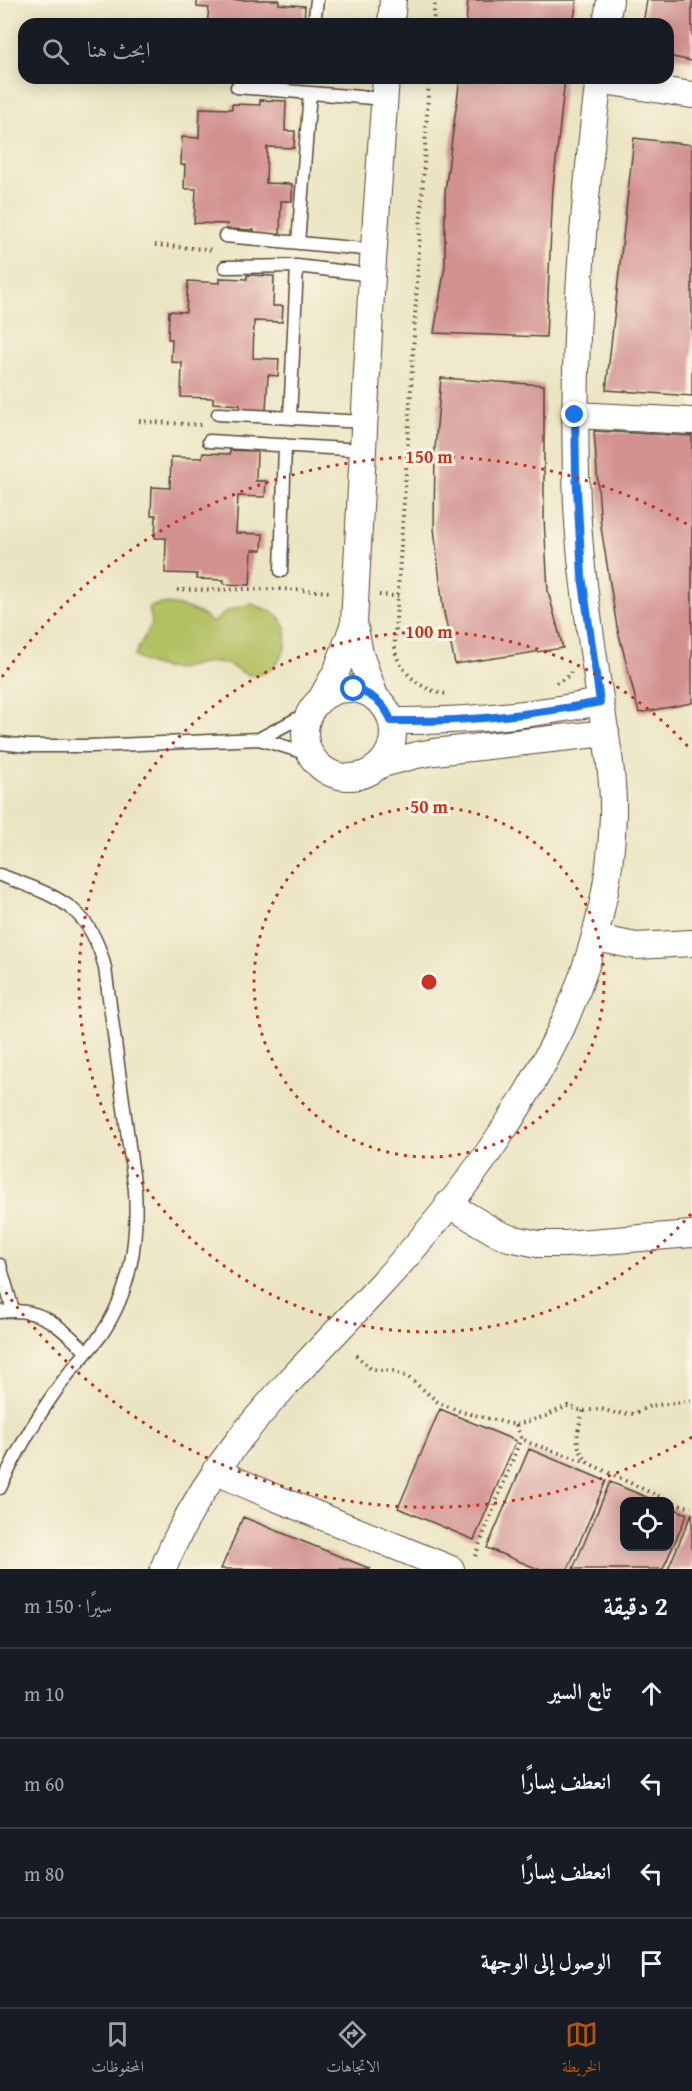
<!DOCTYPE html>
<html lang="ar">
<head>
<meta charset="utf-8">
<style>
  body { margin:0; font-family:"Gentium Book Plus",Amiri,serif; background:#242831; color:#f1f3f6; direction:rtl }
  .controls { position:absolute; right:18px; bottom:18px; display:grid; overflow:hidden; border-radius:12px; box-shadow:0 3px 15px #0003 }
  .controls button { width:54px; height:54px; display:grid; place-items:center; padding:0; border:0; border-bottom:2px solid #363941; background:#171b24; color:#f1f3f6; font:30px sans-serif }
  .stop { position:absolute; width:18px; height:18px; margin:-14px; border:4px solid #1a73e8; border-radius:50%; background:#fff }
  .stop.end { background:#1a73e8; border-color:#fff; box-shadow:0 2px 6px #0008 }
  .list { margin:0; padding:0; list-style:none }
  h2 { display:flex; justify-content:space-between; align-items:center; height:78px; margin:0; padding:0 24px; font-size:26px }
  h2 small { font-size:20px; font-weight:400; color:#9ea1a6 }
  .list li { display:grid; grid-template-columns:39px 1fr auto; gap:18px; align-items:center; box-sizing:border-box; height:90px; padding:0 24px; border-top:2px solid #363941 }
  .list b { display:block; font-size:22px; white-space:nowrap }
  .list em { font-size:20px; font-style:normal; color:#9ea1a6 }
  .icon { flex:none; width:33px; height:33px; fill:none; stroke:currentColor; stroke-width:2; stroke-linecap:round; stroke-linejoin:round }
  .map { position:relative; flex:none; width:692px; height:1569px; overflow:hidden; direction:ltr }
  .search { position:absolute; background:#171b24; box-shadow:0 3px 15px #0003; left:18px; right:18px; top:18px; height:66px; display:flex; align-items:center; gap:15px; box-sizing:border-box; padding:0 21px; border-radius:18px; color:#9ea1a6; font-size:22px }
  .sheet { height:438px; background:#171b24 }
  nav { display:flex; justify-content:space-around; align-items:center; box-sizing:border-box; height:84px; border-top:2px solid #363941; background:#171b24; font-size:16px; color:#9ea1a6 }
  nav a { display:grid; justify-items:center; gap:3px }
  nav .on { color:#b45309 }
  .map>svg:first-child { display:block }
  .green { fill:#b2c062; stroke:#767540; stroke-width:1.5 }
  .building { fill:#d2918f }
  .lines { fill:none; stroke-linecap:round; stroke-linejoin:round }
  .service-casing { stroke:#554637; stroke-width:15 }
  .minor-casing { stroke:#554637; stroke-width:28 }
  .path { stroke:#554637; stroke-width:4; stroke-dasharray:1.5 4.5; stroke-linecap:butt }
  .service { stroke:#fff; stroke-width:12 }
  .minor { stroke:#fff; stroke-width:26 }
  .route { stroke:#1a73e8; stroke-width:8 }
  .ring { fill:none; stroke:#c8321e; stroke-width:3; stroke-dasharray:3 6 }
  .centre { fill:#c8321e; stroke:#fcf5e5; stroke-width:3 }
  .ring-label { font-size:18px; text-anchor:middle; font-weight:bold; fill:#c8321e; stroke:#fcf5e5; stroke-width:6; stroke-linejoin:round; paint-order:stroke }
</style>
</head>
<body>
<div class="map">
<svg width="692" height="1569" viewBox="0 0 692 1569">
  <rect width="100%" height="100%" fill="#fcf5e5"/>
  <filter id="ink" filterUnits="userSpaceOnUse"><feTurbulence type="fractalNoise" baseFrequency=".0167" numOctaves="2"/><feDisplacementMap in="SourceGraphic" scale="12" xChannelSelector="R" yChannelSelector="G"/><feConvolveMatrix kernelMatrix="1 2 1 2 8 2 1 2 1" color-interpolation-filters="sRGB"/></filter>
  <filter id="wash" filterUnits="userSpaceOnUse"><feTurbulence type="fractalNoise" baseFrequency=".008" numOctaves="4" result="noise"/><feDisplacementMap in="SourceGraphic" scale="24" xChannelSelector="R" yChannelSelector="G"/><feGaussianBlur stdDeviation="1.35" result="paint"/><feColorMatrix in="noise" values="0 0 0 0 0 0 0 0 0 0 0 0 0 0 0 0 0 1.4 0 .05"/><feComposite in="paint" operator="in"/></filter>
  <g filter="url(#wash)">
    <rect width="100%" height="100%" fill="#ebe4c2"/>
    <!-- green -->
    <path class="green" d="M160,604c20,0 38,6 53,19l14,-12 24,-7c9,3 22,6 29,14 15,18 2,50 -19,56 -19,5 -23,-8 -38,-11 -15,-3 -27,2 -41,5 -17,3 -33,-3 -48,-12l18,-33 -3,-16z"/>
    <g id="blocks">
      <!-- building -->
      <path class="building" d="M197,0h82v4l26,2 -1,17 -97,1 2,-16 -12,-1z
        M468,0h109l-4,24h-107z
        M647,0h45v61l-24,-5v-32h-25z
        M460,78h105l-12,110 -7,149 -112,-4 11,-67v-74z
        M260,100l26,1 -1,30h10l-1,17 -27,-1 -1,36 26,1v17h-11l-1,35 -26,-1v-5l-28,-1 1,-5 -33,-1 2,-34h-12l1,-24h-4l1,-28 17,1 1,-30 32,1v-5l28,1z
        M634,138l58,7v251l-86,-6z
        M247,275l27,1 -1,30h10l-1,16 -28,-1 -1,37 26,1 -1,17 -10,-1 -2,36 -26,-2v-4l-27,-2v-5l-32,-1 1,-34 -11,-1 1,-23h-4l1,-28 17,1 2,-31 32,2v-5l27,1z
        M441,378l103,7v133l4,73 15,57 -108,16 -12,-56 -9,-80 1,-79z
        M594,431l98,5v267l-53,10 -22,-86 -16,-100z
        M230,450l27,1 -1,30h10l-1,16 -27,-1 -2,37 27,1 -1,16h-10l-2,35 -26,-1v-4l-27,-1v-5l-32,-1 1,-35h-11l1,-23h-5l1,-28 18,1 1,-31 31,1 1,-5 27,1z
        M440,1409l76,32 -42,99 -76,-32z
        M529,1449l77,32 -38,88h-30l-51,-21z
        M610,1482l46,19 -32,1v44h46v-39l17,7 -24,55h-90z
        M692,1513v56h-24z
        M243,1517l76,31 52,21h-150z"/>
    </g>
  </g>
  <g filter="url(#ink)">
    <use href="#blocks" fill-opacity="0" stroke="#554637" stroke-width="1.5"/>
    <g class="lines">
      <!-- service casing -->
      <g class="service-casing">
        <path id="service" d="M314,24l3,-24
          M237,87l147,12
          M225,236l149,14
          M298,243l12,-150
          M225,267l72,-1 75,9
          M218,414l146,8
          M290,418l7,-152
          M209,441l154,9
          M281,571l4,-126
          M259,739l51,-27
          M0,743l28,3h63l168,-7 51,15
          M0,875c55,21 90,29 105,93l30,222c3,52 -4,101 -34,145 -11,15 -24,27 -35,42 -26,34 -48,72 -66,111
          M0,1265l13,45
          M0,1312c41,-6 59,14 87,40"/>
      </g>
      <!-- minor casing -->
      <g class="minor-casing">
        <path id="minor" d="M391,24l2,-24
          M606,24l4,-24
          M598,80l94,15
          M575,415l117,6
          M305 733a44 44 0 1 1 88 0a44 44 0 1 1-88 0Z
          M321,699l16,-29 16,-44
          M376,699l-16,-45 -6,-31 18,-348 14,-197
          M391,721c70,1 141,-6 209,-19
          M379,765l38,-10 17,-3 172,-19
          M596,938l40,8 56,-3
          M448,1204l47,28 14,6 29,6h27l127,-10
          M215,1471l61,27 175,71
          M163,1569c46,-116 130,-190 213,-279 71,-76 140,-167 185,-261 31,-68 50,-139 52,-214 1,-41 -8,-82 -14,-123 -9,-62 -19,-124 -22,-187 -6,-143 4,-285 22,-427"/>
      </g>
      <!-- path -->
      <path class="path" d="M433,24l2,-24
        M429,78l-22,378 -12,178c0,7 -1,17 2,23 8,20 30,36 51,37
        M155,245l59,5
        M139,421l62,4
        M177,590l104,-1 51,3
        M379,595l19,1
        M556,683l13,-7 2,-4
        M356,1355l15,14 22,2 15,6 31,26 23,9 33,8 21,5 30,-9 21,-10 16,5 18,-2 14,4 18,1 17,-8 42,-5
        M583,1411c-6,24 -11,34 7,53 19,8 87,44 102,43
        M516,1425l5,13 9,5 59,20
        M475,1556l46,-118"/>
      <!-- service -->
      <use href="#service" class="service"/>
      <!-- minor -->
      <use href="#minor" class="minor"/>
    </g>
  </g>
  <g class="lines" filter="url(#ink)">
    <!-- route -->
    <path class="route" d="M354,689c18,5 31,14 37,32 70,1 141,-6 209,-19l-18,-126 -6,-104 -1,-57"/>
  </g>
  <!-- distance rings -->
  <g class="ring">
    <circle cx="429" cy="982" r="175"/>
    <path d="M691 1214A350 350 0 1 1 691 750"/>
    <path d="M692 1437A525 525 0 0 1 2 1287M2 677A525 525 0 0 1 692 527"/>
  </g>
  <circle cx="429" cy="982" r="9" class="centre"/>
  <g class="ring-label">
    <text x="429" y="463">150 m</text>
    <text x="429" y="638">100 m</text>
    <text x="429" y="813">50 m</text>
  </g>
</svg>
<div class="controls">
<button><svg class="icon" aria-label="locate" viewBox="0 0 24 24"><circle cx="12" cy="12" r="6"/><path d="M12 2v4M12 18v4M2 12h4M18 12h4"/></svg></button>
</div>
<div class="stop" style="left:354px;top:689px"></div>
<div class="stop end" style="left:575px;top:415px"></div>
<div class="search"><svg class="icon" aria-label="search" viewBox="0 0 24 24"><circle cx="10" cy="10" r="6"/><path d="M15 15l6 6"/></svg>ابحث هنا</div>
</div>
<section class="sheet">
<h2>2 دقيقة<small>سيرًا · 150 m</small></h2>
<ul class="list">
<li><svg class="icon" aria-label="ahead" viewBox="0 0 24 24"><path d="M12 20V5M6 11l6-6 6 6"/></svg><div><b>تابع السير</b></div><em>10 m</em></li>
<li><svg class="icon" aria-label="left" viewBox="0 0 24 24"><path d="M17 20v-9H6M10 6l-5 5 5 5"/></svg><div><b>انعطف يسارًا</b></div><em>60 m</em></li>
<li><svg class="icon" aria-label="left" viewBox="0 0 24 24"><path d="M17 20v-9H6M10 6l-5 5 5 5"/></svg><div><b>انعطف يسارًا</b></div><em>80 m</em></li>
<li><svg class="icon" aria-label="arrive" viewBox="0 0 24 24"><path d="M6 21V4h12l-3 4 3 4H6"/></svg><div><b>الوصول إلى الوجهة</b></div></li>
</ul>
</section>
<nav>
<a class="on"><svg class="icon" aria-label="map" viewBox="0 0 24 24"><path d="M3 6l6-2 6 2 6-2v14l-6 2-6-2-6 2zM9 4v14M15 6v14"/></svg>الخريطة</a>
<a><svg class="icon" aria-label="directions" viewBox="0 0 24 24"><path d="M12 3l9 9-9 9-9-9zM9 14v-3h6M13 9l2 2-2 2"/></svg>الاتجاهات</a>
<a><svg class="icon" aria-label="saved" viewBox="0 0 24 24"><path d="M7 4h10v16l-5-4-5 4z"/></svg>المحفوظات</a>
</nav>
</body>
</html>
